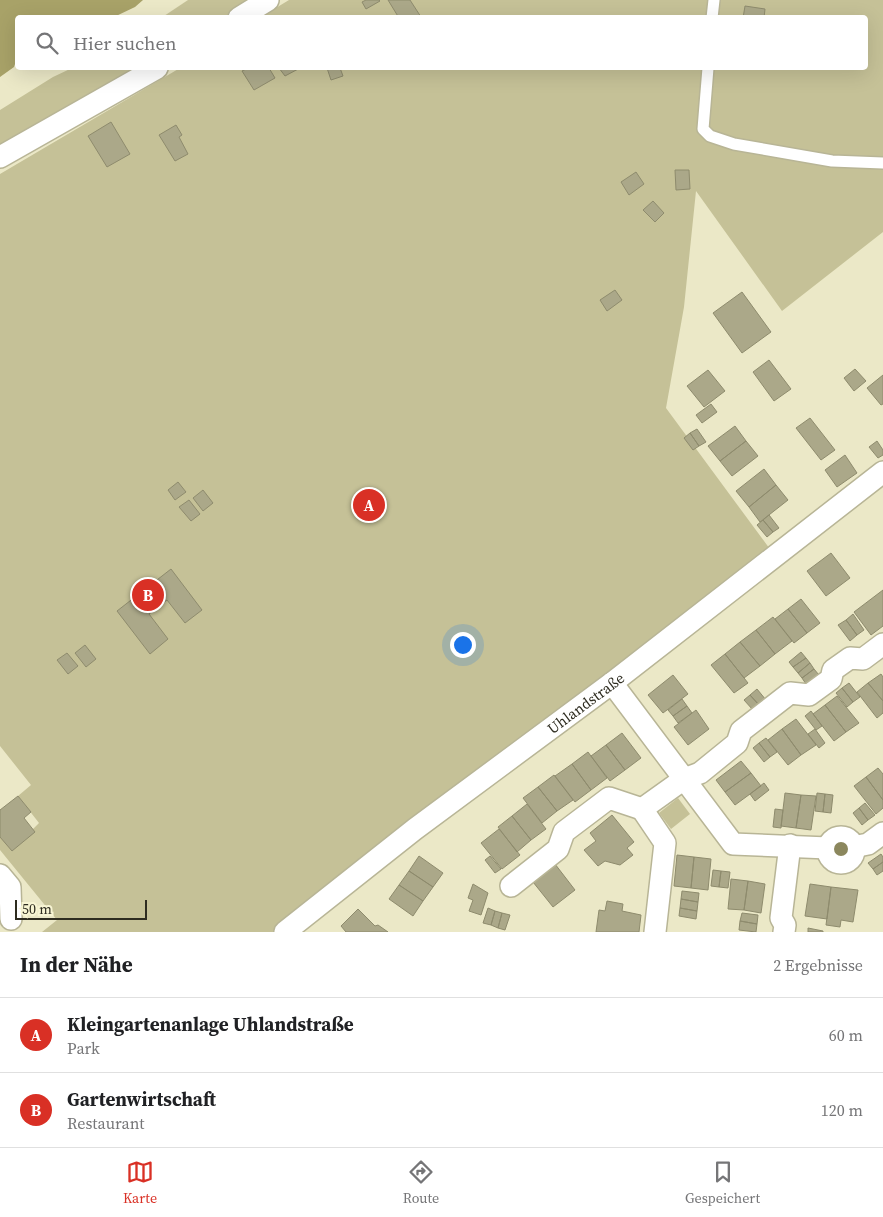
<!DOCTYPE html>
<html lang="de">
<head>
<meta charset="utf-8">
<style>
  body { margin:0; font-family:"Source Serif 4",serif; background:#f2f2f2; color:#202124 }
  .scale { position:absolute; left:15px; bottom:12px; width:132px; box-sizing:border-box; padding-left:5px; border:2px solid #2e2c20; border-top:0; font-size:14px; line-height:18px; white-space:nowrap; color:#2e2c20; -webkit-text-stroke:4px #f8f5d4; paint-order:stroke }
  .you { position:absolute; left:462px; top:644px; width:18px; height:18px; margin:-12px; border:4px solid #fff; border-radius:50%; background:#1a73e8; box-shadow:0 0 0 8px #1a73e833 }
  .badge { display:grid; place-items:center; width:32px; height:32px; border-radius:50%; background:#d93025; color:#fff; font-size:16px; font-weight:700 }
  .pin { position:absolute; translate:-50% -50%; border:2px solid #fff; box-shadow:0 1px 5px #0006 }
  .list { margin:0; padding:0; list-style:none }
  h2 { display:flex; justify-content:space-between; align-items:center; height:65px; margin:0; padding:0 20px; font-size:21px }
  h2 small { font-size:16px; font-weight:400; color:#757577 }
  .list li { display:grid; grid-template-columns:32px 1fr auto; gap:15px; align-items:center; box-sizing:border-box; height:75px; padding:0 20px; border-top:1px solid #e0e0e0 }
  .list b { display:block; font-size:19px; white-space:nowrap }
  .list p { margin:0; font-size:16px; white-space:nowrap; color:#757577 }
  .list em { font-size:16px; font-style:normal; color:#757577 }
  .icon { flex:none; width:28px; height:28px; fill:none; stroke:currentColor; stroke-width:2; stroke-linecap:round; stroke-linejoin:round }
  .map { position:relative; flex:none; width:883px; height:932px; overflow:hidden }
  .search { position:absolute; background:#fff; box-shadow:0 5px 20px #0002; left:15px; right:15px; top:15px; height:55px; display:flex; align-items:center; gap:12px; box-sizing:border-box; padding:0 18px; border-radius:5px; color:#757577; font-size:19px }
  .sheet { height:215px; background:#fff }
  nav { display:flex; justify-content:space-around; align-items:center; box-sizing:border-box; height:70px; border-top:1px solid #e0e0e0; background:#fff; font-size:14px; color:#757577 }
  nav a { display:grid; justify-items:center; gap:2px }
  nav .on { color:#d93025 }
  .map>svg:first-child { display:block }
  .green { fill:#c5c197 }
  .water { fill:#a8a268 }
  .building { fill:#aba889; stroke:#8e8b6d }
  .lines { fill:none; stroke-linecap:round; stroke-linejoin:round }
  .service-casing { stroke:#b8b596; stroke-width:14 }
  .minor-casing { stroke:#b8b596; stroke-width:24 }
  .service { stroke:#fff; stroke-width:11 }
  .minor { stroke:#fff; stroke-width:21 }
  .tree { fill:#8b875d }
  .labels { text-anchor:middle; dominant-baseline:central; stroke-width:4; stroke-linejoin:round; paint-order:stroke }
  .street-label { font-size:15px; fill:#2e2c20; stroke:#f8f5d4 }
</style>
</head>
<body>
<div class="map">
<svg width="883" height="932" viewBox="0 0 883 932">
  <rect width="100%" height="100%" fill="#ebe8c7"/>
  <!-- green -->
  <path class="green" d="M188,0h69l-28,17 -68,1z
    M289,0h594v232l-101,79 -86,-120 -12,116 -18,101 109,148 -490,376h-243l15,-12 -57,-70v-13l33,-8 6,-6 -21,-27 13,-11 -31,-39v-572l180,-106h686v-50l-605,-1z
    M72,68h74l-146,83v-41l53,-33z
    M678,798l12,16 -19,15 -12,-16z"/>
  <!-- water -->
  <path class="water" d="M0,0h143l-8,7 -21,10 -96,1 -1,40 -3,9 -14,10z"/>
  <!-- building -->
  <path class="building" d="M366,0h13l1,1 -14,8 -4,-7z
    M388,0h22l11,17 -22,1z
    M745,6l20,3 -1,9h-21z
    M248,68h21l6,10 -21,12 -12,-19z
    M279,68h21l-15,8z
    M327,68h13l3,8 -12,4z
    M111,122l19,32 -23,13 -19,-31z
    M176,125l6,10 -3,2 9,17 -13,7 -16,-26z
    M675,170h14l1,19 -14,1z
    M636,172l8,12 -15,11 -8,-13z
    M653,201l11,12 -9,9 -12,-12z
    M615,290l7,10 -15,11 -7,-11z
    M742,292l29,40 -29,21 -29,-40z
    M769,360l22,29 -17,12 -21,-29z
    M855,369l11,12 -12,10 -10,-13z
    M708,370l17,21 -21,16 -17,-21z
    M883,375v29l-2,1 -14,-17z
    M711,404l6,8 -15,11 -6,-8z
    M810,418l25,32 -14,10 -25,-32z
    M735,426l11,15 -26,20 -12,-15z
    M697,429l9,13 -7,4 -9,-13z
    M690,433l9,13 -6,4 -9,-12z
    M746,441l12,15 -26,20 -12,-15z
    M877,441l6,9v5l-5,3 -9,-11z
    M845,455l12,18 -20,14 -12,-17z
    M764,469l12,16 -27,22 -13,-16z
    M178,482l8,10 -11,8 -7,-10z
    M776,485l12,15 -28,22 -11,-15z
    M203,490l10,13 -10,8 -10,-13z
    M189,500l11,14 -9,7 -12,-14z
    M769,515l10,13 -6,4 -10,-12z
    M763,520l10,12 -6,5 -10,-12z
    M831,553l19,25 -24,18 -19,-25z
    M171,569l31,41 -17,13 -18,-23 -18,14 19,25 -18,15 -33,-43z
    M883,590v36l-12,9 -17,-23z
    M801,599l19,24 -13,10 -19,-24z
    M788,609l19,24 -13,10 -19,-24z
    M853,614l11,16 -7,5 -11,-15z
    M773,617l19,24 -17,13 -19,-24z
    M846,620l11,15 -7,6 -12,-16z
    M756,630l19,24 -15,12 -20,-24z
    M740,642l20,24 -16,12 -19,-24z
    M85,645l11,14 -10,8 -11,-14z
    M801,652l5,6 -13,9 -4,-5z
    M67,653l11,13 -10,8 -11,-14z
    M725,654l23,29 -14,10 -23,-28z
    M806,658l4,5 -12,10 -5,-6z
    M810,663l4,6 -12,9 -4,-5z
    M814,669l5,6 -13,9 -4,-6z
    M881,674l2,3v24l-15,-18z
    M673,675l15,19 -25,19 -15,-18z
    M849,683l11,14 -7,5 -11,-14z
    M868,683l15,18v12l-6,5 -20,-26z
    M842,688l11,14 -6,5 -11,-14z
    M757,689l9,11 -7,5 -9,-10z
    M750,695l9,10 -6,5 -9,-10z
    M837,696l22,27 -13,9 -21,-27z
    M682,699l5,7 -14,10 -5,-6z
    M825,705l21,27 -12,9 -21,-27z
    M687,706l5,7 -14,10 -5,-7z
    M696,710l13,19 -21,16 -14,-18z
    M811,711l11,15 -6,4 -11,-14z
    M796,719l20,26 -15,10 -19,-26z
    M782,729l19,26 -13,10 -20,-25z
    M815,729l10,14 -6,5 -11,-14z
    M622,733l19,25 -16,12 -19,-25z
    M766,738l11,14 -7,5 -11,-14z
    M759,743l11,14 -6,5 -11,-14z
    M606,745l19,25 -15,11 -19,-25z
    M588,752l19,26 -16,12 -19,-26z
    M741,761l10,12 -26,19 -9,-12z
    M572,764l19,26 -16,12 -20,-26z
    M878,768l5,6v26l-17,-23z
    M751,773l10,13 -26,19 -10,-13z
    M554,775l19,25 -16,11 -19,-24z
    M866,777l17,23v8l-7,6 -22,-28z
    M764,783l5,7 -14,11 -5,-7z
    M538,787l19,24 -15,12 -19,-25z
    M785,793l16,2 -5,33 -15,-2z
    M817,793l8,1 -2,18 -8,-1z
    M825,794l8,1 -2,18 -8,-1z
    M801,795l15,1 -5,34 -15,-2z
    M18,796l13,16 -7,6 11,14 -23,19 -12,-14v-27z
    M865,803l10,12 -7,5 -9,-12z
    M527,804l19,25 -15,11 -19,-24z
    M859,808l9,12 -6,5 -9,-12z
    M775,809l8,1 -2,18 -8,-1z
    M612,815l22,27 -7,6 6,7 -13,10 -15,-4 -7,5 -14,-16 12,-9 -6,-8z
    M512,816l19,24 -14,12 -19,-25z
    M499,829l21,26 -18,14 -21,-26z
    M881,854l2,3v5l-10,7 -5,-6z
    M677,855l17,2 -3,31 -17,-2z
    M419,856l24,17 -10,14 -24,-16z
    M490,856l11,13 -6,4 -10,-13z
    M694,857l17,2 -3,31 -17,-2z
    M883,862v9l-6,4 -4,-6z
    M555,864l20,26 -22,17 -20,-25z
    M713,870l8,1 -2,16 -8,-1z
    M409,871l24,16 -10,14 -24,-16z
    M721,871l9,1 -2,16 -9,-1z
    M731,879l17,2 -4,29 -16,-1z
    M748,881l17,3 -4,29 -17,-3z
    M473,884l15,9 -7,22 -12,-4 4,-11 -5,-2z
    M810,884l21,3 -4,32 -22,-3z
    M399,885l24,16 -10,15 -24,-17z
    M831,887l27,3 -5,32 -12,-2 -1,7 -14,-2z
    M682,891l17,2 -1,9 -17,-3z
    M681,899l17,3 -1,9 -17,-3z
    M607,901l16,3 -1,7 19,4 -2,17h-43l3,-22 6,1z
    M488,908l7,3 -4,14 -8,-2z
    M680,908l17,3 -1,8 -17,-3z
    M358,909l17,17 3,-1 10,7h-42l-5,-6z
    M495,911l7,2 -4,15 -7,-3z
    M502,913l8,2 -5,15 -7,-2z
    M742,913l16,2 -1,9 -17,-3z
    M740,921l17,3 -1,8 -17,-2z
    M808,928l15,3v1h-15z"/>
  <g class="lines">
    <!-- service casing -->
    <g class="service-casing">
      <path id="service" d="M712,18l2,-18
        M708,68l-5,61 7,7 24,8 98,17 51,2"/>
    </g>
    <!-- minor casing -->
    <g class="minor-casing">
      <g id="minor">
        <path d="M239,18l29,-18"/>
        <path d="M0,157l157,-89"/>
        <path d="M612,683l121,161 95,4"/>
        <path d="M642,809l23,34 -10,89"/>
        <circle cx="841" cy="850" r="13"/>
        <path d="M853,847l15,-3 15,-11"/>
        <path d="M0,875l10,12 1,32"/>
        <path d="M511,886l47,-37 6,-17 45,-34 33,11 42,-30 16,-6 37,-30 4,-12 49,-38 19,2 22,-16 2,-9 17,-12 13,1 20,-15"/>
        <path id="s1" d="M285,932l130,-103 197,-146 271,-211"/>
        <path d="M784,932l1,-7 -4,-7 9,-73"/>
      </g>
    </g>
    <!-- service -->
    <use href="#service" class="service"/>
    <!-- minor -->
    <use href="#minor" class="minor"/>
  </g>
  <!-- trees -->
  <circle class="tree" cx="841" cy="849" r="7"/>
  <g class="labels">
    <!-- street labels -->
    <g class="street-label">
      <text stroke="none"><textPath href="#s1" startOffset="378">Uhlandstraße</textPath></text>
    </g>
  </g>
</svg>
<div class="scale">50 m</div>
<div class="you"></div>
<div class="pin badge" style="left:369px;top:505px">A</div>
<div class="pin badge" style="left:148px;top:595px">B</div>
<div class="search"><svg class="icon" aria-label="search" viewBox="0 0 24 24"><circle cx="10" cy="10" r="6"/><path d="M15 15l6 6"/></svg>Hier suchen</div>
</div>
<section class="sheet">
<h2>In der Nähe<small>2 Ergebnisse</small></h2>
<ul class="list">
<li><span class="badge">A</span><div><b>Kleingartenanlage Uhlandstraße</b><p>Park</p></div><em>60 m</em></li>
<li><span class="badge">B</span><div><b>Gartenwirtschaft</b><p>Restaurant</p></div><em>120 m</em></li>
</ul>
</section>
<nav>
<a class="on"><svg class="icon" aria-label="map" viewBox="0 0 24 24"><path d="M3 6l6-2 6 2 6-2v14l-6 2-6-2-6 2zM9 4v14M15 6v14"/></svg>Karte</a>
<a><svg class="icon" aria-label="directions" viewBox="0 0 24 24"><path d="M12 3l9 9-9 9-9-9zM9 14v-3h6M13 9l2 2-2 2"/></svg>Route</a>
<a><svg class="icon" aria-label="saved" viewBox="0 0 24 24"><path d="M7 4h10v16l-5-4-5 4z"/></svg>Gespeichert</a>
</nav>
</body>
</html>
